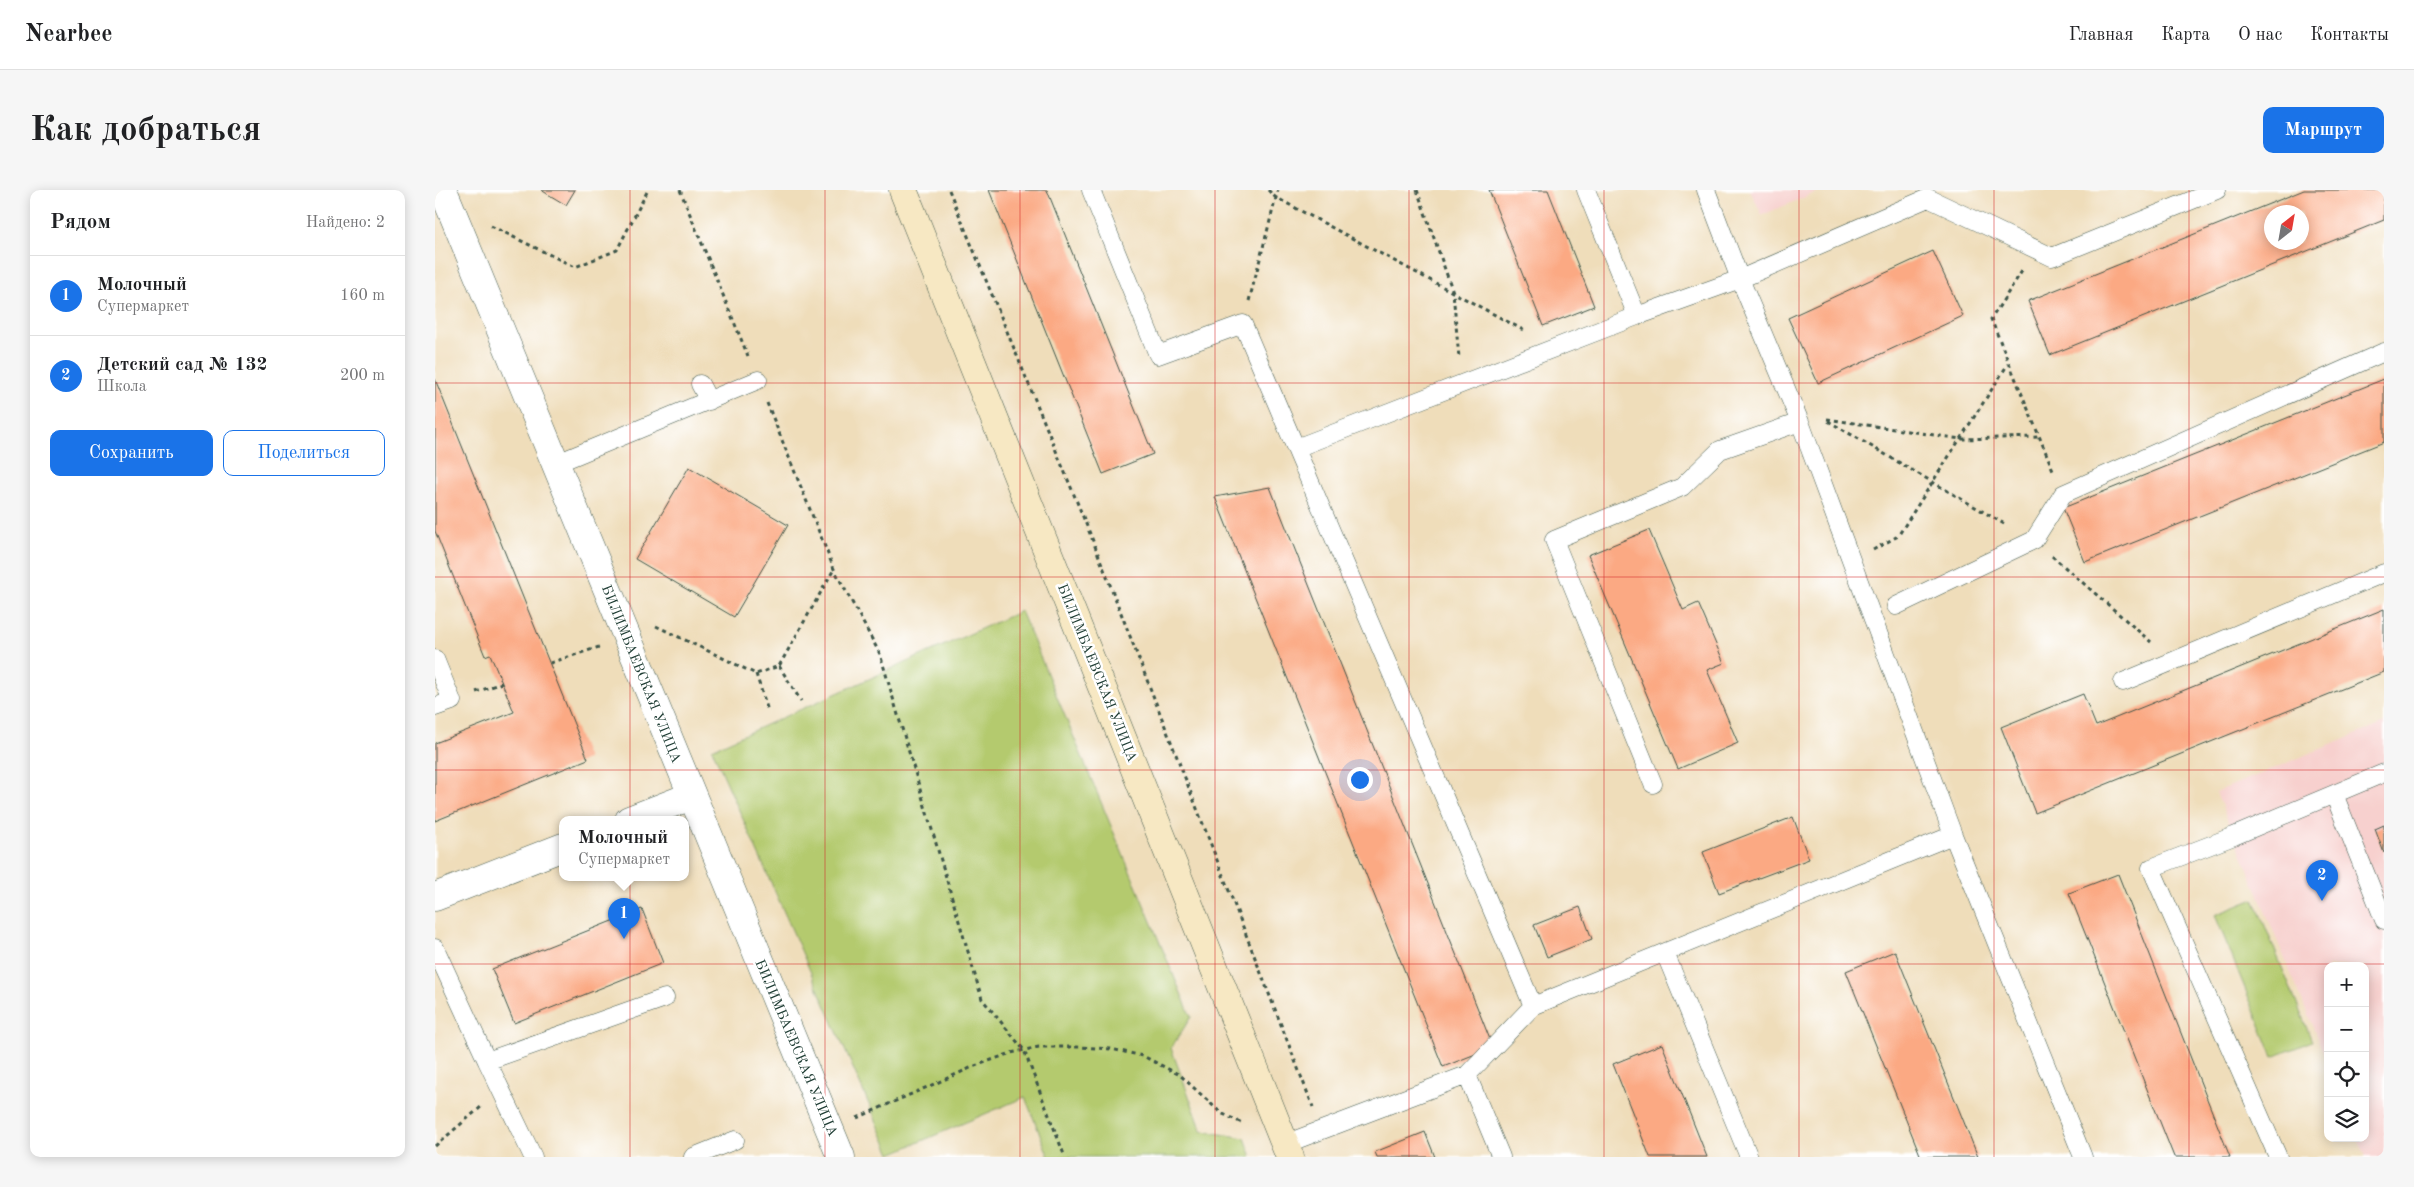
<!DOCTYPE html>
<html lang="ru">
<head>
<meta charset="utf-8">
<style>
  body { margin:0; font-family:"Old Standard TT",serif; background:#f6f6f6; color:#202124 }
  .controls { position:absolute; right:15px; bottom:15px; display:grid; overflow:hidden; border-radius:10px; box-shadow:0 2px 12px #0003 }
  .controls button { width:45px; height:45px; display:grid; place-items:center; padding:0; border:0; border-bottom:1px solid #e0e0e0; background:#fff; color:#202124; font:25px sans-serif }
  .compass { position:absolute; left:1829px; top:15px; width:45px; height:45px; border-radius:50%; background:#fff; box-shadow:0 2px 12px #0003; rotate:31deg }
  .you { position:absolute; left:924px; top:589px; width:18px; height:18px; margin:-12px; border:4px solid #fff; border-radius:50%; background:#1a73e8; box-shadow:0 0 0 8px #1a73e833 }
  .badge { display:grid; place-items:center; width:32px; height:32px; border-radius:50%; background:#1a73e8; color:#fff; font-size:16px; font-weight:700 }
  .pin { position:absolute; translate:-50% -41px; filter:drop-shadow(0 1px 2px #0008) }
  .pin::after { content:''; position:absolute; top:26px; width:18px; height:15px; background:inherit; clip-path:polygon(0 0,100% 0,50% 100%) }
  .popup { position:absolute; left:124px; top:626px; width:130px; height:65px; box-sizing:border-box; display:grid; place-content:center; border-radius:10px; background:#fff; filter:drop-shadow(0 1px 4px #0005); font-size:16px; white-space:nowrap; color:#757577 }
  .popup b { font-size:19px; color:#202124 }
  .popup::after { content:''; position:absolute; left:50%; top:100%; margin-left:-10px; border:10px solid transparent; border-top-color:#fff }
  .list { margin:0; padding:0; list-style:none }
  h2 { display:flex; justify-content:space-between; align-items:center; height:65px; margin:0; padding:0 20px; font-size:21px }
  h2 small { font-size:16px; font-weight:400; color:#757577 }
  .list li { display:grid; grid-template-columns:32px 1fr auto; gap:15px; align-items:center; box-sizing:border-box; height:80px; padding:0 20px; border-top:1px solid #e0e0e0 }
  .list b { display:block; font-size:19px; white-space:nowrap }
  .list p { margin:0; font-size:16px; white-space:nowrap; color:#757577 }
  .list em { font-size:16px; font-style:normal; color:#757577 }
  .actions { display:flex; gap:10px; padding:15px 20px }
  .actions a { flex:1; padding:11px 0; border:1px solid #1a73e8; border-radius:10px; text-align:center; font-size:18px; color:#1a73e8 }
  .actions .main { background:#1a73e8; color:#fff }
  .icon { flex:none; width:28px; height:28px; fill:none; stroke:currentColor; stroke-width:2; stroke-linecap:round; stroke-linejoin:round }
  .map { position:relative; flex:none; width:1949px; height:967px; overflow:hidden; border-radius:10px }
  header { display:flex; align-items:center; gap:30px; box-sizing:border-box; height:70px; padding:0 25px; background:#fff; border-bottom:1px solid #e0e0e0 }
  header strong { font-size:24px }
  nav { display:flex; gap:28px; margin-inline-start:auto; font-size:18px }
  .intro { display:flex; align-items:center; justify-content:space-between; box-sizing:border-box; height:120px; padding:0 30px }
  h1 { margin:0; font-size:35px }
  .button { padding:12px 22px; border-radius:10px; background:#1a73e8; color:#fff; font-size:18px; font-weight:700 }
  main { display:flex; gap:30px; padding:0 30px }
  aside { flex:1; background:#fff; border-radius:10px; box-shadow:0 2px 12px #0003 }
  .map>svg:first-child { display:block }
  .built { fill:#f7d0ce }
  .green { fill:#b4ca6e; stroke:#6a8451 }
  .building { fill:#fba983; fill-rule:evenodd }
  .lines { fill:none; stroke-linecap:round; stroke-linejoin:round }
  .lane-casing { stroke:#3e5548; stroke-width:19 }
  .street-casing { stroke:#3e5548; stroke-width:29 }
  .secondary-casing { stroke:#3e5548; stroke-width:29 }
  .path { stroke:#3e5548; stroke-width:3; stroke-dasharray:4 4; stroke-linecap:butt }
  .lane { stroke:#fff; stroke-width:18 }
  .street { stroke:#fff; stroke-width:28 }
  .secondary { stroke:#f7e8c3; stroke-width:28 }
  .grid { fill:none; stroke:#d62828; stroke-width:1; stroke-opacity:0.55 }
  .labels { text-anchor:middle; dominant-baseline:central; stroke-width:5; stroke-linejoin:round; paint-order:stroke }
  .street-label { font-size:14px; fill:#1f3d34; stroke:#fff }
</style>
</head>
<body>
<header>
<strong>Nearbee</strong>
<nav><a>Главная</a><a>Карта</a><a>О нас</a><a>Контакты</a></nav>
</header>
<div class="intro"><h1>Как добраться</h1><a class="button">Маршрут</a></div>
<main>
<aside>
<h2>Рядом<small>Найдено: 2</small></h2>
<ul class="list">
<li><span class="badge">1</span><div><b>Молочный</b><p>Супермаркет</p></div><em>160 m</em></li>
<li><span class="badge">2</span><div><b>Детский сад № 132</b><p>Школа</p></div><em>200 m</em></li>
</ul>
<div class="actions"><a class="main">Сохранить</a><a>Поделиться</a></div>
</aside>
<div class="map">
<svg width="1949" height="967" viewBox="0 0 1949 967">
  <rect width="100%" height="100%" fill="#fff"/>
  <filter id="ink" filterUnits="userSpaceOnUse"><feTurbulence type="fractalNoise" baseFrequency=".02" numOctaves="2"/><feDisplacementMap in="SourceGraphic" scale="10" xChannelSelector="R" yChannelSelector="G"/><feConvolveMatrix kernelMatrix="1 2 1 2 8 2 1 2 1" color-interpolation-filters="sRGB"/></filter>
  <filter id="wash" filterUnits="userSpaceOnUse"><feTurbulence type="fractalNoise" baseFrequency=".0096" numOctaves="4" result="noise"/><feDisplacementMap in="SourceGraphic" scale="20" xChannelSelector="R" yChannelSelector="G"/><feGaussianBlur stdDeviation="1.12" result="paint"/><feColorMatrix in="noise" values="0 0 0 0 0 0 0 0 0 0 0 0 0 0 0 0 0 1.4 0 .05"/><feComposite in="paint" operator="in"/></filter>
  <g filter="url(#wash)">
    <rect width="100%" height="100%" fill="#efddba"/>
    <!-- built -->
    <path class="built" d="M1315,0h72l-60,25z
      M1949,533v434h-18l-8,-19h7v-172h-37v98l-112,-272z"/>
    <!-- green -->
    <path class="green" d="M586,421l170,406 -20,31 31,83 43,7 7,19h-203l-24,-60 -134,57 -179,-405z
      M1819,709l58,142 -39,16 -58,-142z"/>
    <g id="blocks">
      <!-- building -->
      <path class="building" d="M106,0h34l-9,15z
        M554,0h58l106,264 -50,20z
        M1054,0h59l46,116 -51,20z
        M1869,0h80v30l-334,135 -22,-54zM1836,22h30v30h-30z
        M1498,61l30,65 -145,67 -30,-65z
        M0,189l153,380 -153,62v-78l79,-31 -24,-58 -5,2 -50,-125z
        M1949,189v63l-299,120 -22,-54z
        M254,277l99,58 -54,92 -99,-58z
        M835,297l223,560 -50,20 -228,-570z
        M1214,340l34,80 15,-7 26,60 -17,7 31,73 -60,26 -90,-214z
        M1949,419v63l-349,141 -34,-86 82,-33 13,32z
        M1358,627l16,42 -90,34 -16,-41z
        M1949,635v28l-9,-24z
        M1683,684l112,283h-56l-105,-264z
        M1145,717l12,32 -45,18 -13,-32z
        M207,719l21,54 -149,60 -22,-54z
        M1460,761l83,206h-57l-75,-186z
        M1227,854l45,113h-57l-37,-93z
        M990,942l10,25h-58l-2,-5z"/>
    </g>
  </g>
  <g filter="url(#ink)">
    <use href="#blocks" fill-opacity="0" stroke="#3e5548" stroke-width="1"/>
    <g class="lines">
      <!-- lane casing -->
      <g class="lane-casing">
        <path id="lane" d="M656,0l67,165 85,-31 290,682 420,-171
          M1151,0l51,126
          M1271,0l34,89 60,143 153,413 130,322
          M265,194l9,17
          M861,258l341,-132 103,-37 188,-81 124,59 165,-67
          M120,274l203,-84
          M1461,416l138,-66 29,-46 321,-142
          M0,469l17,42 -17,6
          M1688,492l261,-109
          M1218,594l-99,-244 128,-53 38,-37 80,-28
          M1899,604l50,126
          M0,758l52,113 178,-63
          M1230,763l84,204
          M52,871l46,96
          M1032,885l66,-69
          M850,954l182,-69 34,82
          M258,967l42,-17
          M1843,967l-127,-289 83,-32 150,-63"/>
      </g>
      <!-- street casing -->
      <g class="street-casing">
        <path id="street" d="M8,0l398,967
          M194,630l62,-24
          M0,707l128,-50"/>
      </g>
      <!-- secondary casing -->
      <g class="secondary-casing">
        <path id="secondary" d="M468,0l387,967"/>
      </g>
      <!-- path -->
      <path class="path" d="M245,0l68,166
        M514,0l144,351 220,566
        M833,0l7,7 252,135
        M982,0l36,102 6,66
        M56,36l84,41 42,-17 31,-60
        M1587,81l-31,48 62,151
        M814,111l29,-111
        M332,213l67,166 46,85 102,345 42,51 41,107
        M1392,229l134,20 79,-2
        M1393,231l178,104
        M1438,360l25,-14 110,-172
        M1617,366l99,86
        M221,436l100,48 23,-8 55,-97
        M115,473l49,-16
        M344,476l22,35
        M321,484l12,37
        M41,502l26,-9
        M422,928l118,-52 36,-13 28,-6h38l34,2 32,7 37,19 41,38 23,11
        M0,956l46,-39"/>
      <!-- lane -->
      <use href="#lane" class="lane"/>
      <!-- street -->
      <use href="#street" class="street"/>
      <!-- secondary -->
      <use href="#secondary" class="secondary"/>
    </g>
  </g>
  <!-- grid -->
  <path class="grid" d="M195,0v967M390,0v967M585,0v967M780,0v967M974,0v967M1169,0v967M1364,0v967M1559,0v967M1754,0v967M0,193h1949M0,387h1949M0,580h1949M0,774h1949"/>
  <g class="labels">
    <!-- street labels -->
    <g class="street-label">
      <text transform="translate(662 483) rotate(68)">БИЛИМБАЕВСКАЯ УЛИЦА</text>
      <text transform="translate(206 484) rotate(68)">БИЛИМБАЕВСКАЯ УЛИЦА</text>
      <text transform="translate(361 858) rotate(67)">БИЛИМБАЕВСКАЯ УЛИЦА</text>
    </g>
  </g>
</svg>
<div class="controls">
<button>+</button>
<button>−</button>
<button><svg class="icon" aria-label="locate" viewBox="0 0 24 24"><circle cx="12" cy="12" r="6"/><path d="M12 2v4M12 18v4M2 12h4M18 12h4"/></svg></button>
<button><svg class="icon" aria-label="layers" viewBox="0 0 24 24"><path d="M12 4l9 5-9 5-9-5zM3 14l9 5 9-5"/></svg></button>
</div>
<svg class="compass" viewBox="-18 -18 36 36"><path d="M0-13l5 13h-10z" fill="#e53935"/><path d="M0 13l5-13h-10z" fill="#757577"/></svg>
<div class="you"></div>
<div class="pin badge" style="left:189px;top:749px">1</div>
<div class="popup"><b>Молочный</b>Супермаркет</div>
<div class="pin badge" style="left:1887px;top:711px">2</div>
</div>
</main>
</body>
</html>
